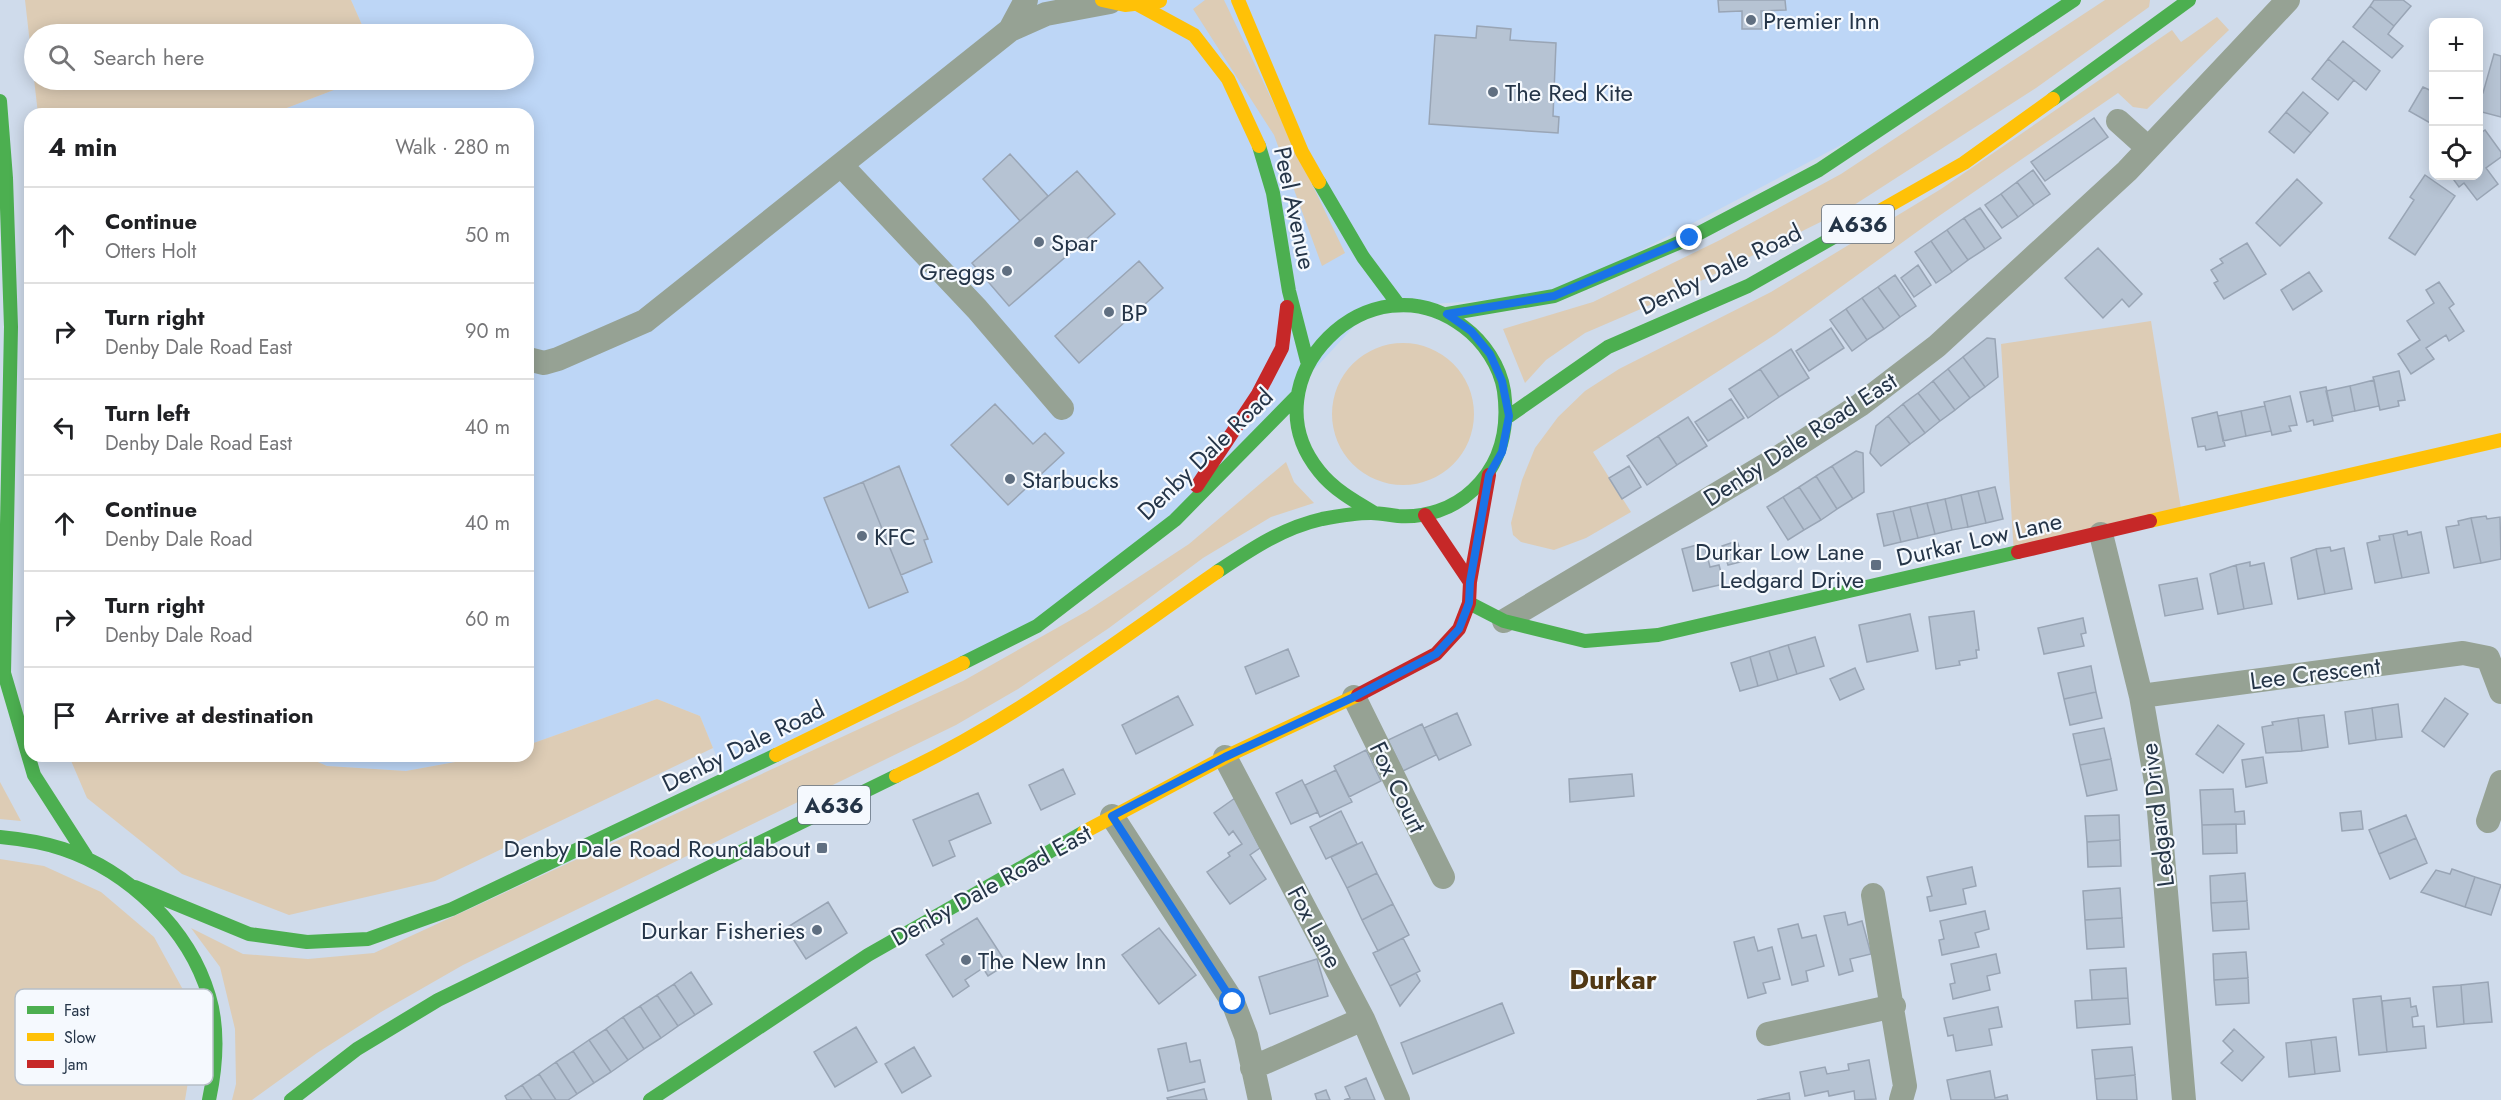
<!DOCTYPE html>
<html lang="en">
<head>
<meta charset="utf-8">
<style>
  body { margin:0; font-family:Jost,sans-serif; background:#f6f6f6; color:#202124 }
  .controls { position:absolute; right:18px; top:18px; display:grid; overflow:hidden; border-radius:12px; box-shadow:0 3px 15px #0003 }
  .controls button { width:54px; height:54px; display:grid; place-items:center; padding:0; border:0; border-bottom:2px solid #e0e0e0; background:#fff; color:#202124; font:30px sans-serif }
  .stop { position:absolute; width:18px; height:18px; margin:-14px; border:4px solid #1a73e8; border-radius:50%; background:#fff }
  .stop.end { background:#1a73e8; border-color:#fff; box-shadow:0 2px 6px #0008 }
  .list { margin:0; padding:0; list-style:none }
  h2 { display:flex; justify-content:space-between; align-items:center; height:78px; margin:0; padding:0 24px; font-size:26px }
  h2 small { font-size:20px; font-weight:400; color:#757577 }
  .list li { display:grid; grid-template-columns:39px 1fr auto; gap:18px; align-items:center; box-sizing:border-box; height:96px; padding:0 24px; border-top:2px solid #e0e0e0 }
  .list b { display:block; font-size:22px; white-space:nowrap }
  .list p { margin:0; font-size:20px; white-space:nowrap; color:#757577 }
  .list em { font-size:20px; font-style:normal; color:#757577 }
  .icon { flex:none; width:33px; height:33px; fill:none; stroke:currentColor; stroke-width:2; stroke-linecap:round; stroke-linejoin:round }
  .map { position:relative; flex:none; width:2501px; height:1100px; overflow:hidden }
  .search { position:absolute; background:#fff; box-shadow:0 3px 15px #0003; left:24px; top:24px; width:510px; height:66px; display:flex; align-items:center; gap:15px; box-sizing:border-box; padding:0 21px; border-radius:33px; color:#757577; font-size:22px }
  .panel { position:absolute; background:#fff; box-shadow:0 3px 15px #0003; left:24px; top:108px; width:510px; height:654px; border-radius:18px }
  .map>svg:first-child { display:block }
  .built { fill:#bdd6f6 }
  .green { fill:#ddccb5 }
  .building { fill:#b6c3d3; stroke:#99a5b5; stroke-width:1.5 }
  .lines { fill:none; stroke-linecap:round; stroke-linejoin:round }
  .street { stroke:#96a294; stroke-width:24 }
  .fast { stroke:#4caf50; stroke-width:14 }
  .slow { stroke:#ffc107; stroke-width:14 }
  .jam { stroke:#c62828; stroke-width:14 }
  .route { stroke:#1a73e8; stroke-width:8 }
  .poi-dot { fill:#606f81; stroke:#f5f9fe; stroke-width:2 }
  .labels { text-anchor:middle; dominant-baseline:central; stroke-width:4.5; stroke-linejoin:round; paint-order:stroke }
  .shield { fill:#f5f9fe; stroke:#63707f; stroke-width:1.5 }
  .shield-label { font-size:22px; font-weight:bold; fill:#253548 }
  .poi-label { font-size:24px; fill:#253548; stroke:#f5f9fe; text-anchor:start }
  .street-label { font-size:24px; fill:#253548; stroke:#f5f9fe }
  .quarter-label { font-size:27px; font-weight:bold; fill:#503815; stroke:#f5f9fe }
  .key { fill:#f5f9fe; stroke:#b7bec7; stroke-width:1.5 }
  .key-label { font-size:16px; fill:#253548 }
</style>
</head>
<body>
<div class="map">
<svg width="2501" height="1100" viewBox="0 0 2501 1100">
  <rect width="100%" height="100%" fill="#cfdbeb"/>
  <!-- built -->
  <path class="built" d="M351,0h1723l-147,100 -373,196 -183,12 -196,212 -138,106 -311,154 -26,-64 -43,-17 -129,46v-631h-257l89,-34h164v-46h-158z
    M304,756h184l-82,15 -79,-5z"/>
  <!-- green -->
  <path class="green" d="M25,0h326l15,34h-332v46h326l-89,34h-233z
    M1205,0h19l121,253 -23,13 -48,-131 -81,-126z
    M2105,0h45l-1,7 -113,81 -185,119 -187,92 -79,34 -39,27 -21,23 -22,-54 90,-27 127,-62 121,-66z
    M2217,17l12,13 -82,79 -14,-2 -15,-14 -182,125 -160,116 -183,118 38,60 -45,26 -32,12 -33,-8 -8,-7 -2,-12 11,-43 13,-32 23,-31 27,-26 34,-22 152,-77 170,-103 231,-159 9,12z
    M2151,321l31,194 -168,40 -13,-211z
    M1332 414a71 71 0 1 1 142 0a71 71 0 1 1-142 0Z
    M1286,462l8,20 20,21 -43,14 -68,41 -94,70 -91,61 -62,36 -493,240 -82,47 -64,41 -65,47h-20l4,-16 -1,-55 -15,-62 -29,-39 52,26 65,5 66,-6 589,-272 124,-70 102,-67z
    M657,699l43,17 13,32 -278,133 -146,34 -107,-41 -95,-76 -18,-42h235l23,10 79,5 82,-15h40v-11z
    M0,782l21,39 -21,-2z
    M0,859l44,7 57,26 53,45 33,60 6,55 -8,48h-185z"/>
  <!-- building -->
  <path class="building" d="M1718,0h67l1,10 -25,1 1,18h-20v-18l-23,1z
    M2374,0h29l8,6 -17,20 -24,-20z
    M2370,6l24,20 -6,8 15,12 -11,12 -39,-31z
    M1477,26l34,3 -1,11 46,3 -3,73 6,1 -1,16 -129,-9 6,-89 41,3z
    M2343,41l37,30 -14,19 -38,-31z
    M2494,54l7,2v61l-23,-6v-19l5,1z
    M2328,59l26,21 -16,20 -26,-21z
    M2423,87l11,5 -2,32 -23,-13z
    M2303,92l25,21 -17,20 -25,-21z
    M2286,112l25,21 -17,20 -25,-21z
    M2094,118l14,19 -63,44 -14,-19z
    M2485,130l16,22v5l-15,11 12,16 -21,16 -13,-17 -5,4 -8,-11h27v-41z
    M1010,154l38,42 -28,25 -37,-42z
    M2033,170l17,24 -16,11 -17,-23z
    M1077,171l38,43 -106,92 -37,-43z
    M2425,175l30,21 -40,59 -26,-17 25,-38 -4,-3z
    M2297,179l25,24 -42,43 -24,-23z
    M2017,182l17,23 -16,12 -17,-23z
    M2001,194l17,23 -16,11 -17,-23z
    M1980,208l21,30 -16,11 -21,-31z
    M1964,218l21,31 -17,11 -21,-30z
    M1947,230l21,30 -16,12 -21,-31z
    M1931,241l21,31 -16,11 -21,-31z
    M2247,243l19,31 -42,25 -10,-16 4,-2 -7,-11 12,-7 -3,-4z
    M2098,248l44,46 -13,13 -7,-8 -19,19 -38,-40z
    M1139,261l24,27 -84,75 -24,-27z
    M1918,265l13,20 -17,12 -13,-19z
    M2309,272l13,19 -29,19 -12,-20z
    M1895,275l21,31 -16,11 -22,-30z
    M2439,282l15,22 -5,4 15,23 -15,10 -3,-6 -20,13 8,11 -23,15 -13,-20 22,-14 -13,-19 27,-18 -8,-13z
    M1878,287l22,30 -16,12 -22,-31z
    M1862,298l22,31 -17,11 -21,-31z
    M1846,309l21,31 -15,11 -22,-31z
    M1831,328l13,20 -35,23 -13,-20z
    M1987,338l8,1 3,38 -13,10 -22,-30z
    M1791,349l18,29 -30,19 -19,-28z
    M1963,357l22,30 -15,11 -22,-29z
    M1760,369l19,28 -31,21 -19,-29z
    M1948,369l22,29 -15,12 -22,-29z
    M2399,371l6,29 -7,1 1,5 -19,4 -7,-33z
    M2374,380l5,26 -24,5 -5,-25z
    M1933,381l22,29 -15,11 -22,-28z
    M2350,386l5,25 -23,5 -6,-25z
    M2326,387l7,34 -19,4 -1,-5 -6,2 -7,-30z
    M1918,393l22,28 -15,12 -22,-29z
    M2290,396l7,29 -8,1 2,5 -19,4 -8,-33z
    M1731,399l13,19 -36,23 -13,-19z
    M995,404l38,40 12,-11 19,20 -56,52 -57,-60z
    M1903,404l22,29 -15,11 -22,-28z
    M2265,406l6,25 -25,5 -5,-25z
    M2241,411l5,25 -23,5 -5,-25z
    M2217,412l8,34 -19,4 -1,-4 -7,1 -6,-29z
    M1888,416l22,28 -29,22 -11,-13 6,-27z
    M1688,417l19,29 -30,19 -19,-29z
    M1658,436l19,29 -30,20 -20,-29z
    M1856,451l7,2 1,39 -11,7 -21,-33z
    M899,466l29,73 -4,1 8,22 -31,13 -38,-93z
    M1629,466l12,21 -19,12 -13,-21z
    M1832,466l21,33 -16,10 -21,-33z
    M1816,476l21,33 -16,11 -22,-33z
    M863,482l45,110 -39,16 -45,-110z
    M1799,487l22,33 -17,10 -21,-33z
    M1995,487l8,32 -17,4 -8,-32z
    M1978,491l8,32 -18,4 -7,-32z
    M1961,495l7,32 -16,3 -7,-31z
    M1783,497l21,33 -16,10 -21,-33z
    M1945,499l7,31 -17,4 -8,-31z
    M1927,503l8,31 -17,4 -8,-31z
    M1910,507l8,31 -17,4 -8,-31z
    M1893,511l8,31 -17,4 -7,-32z
    M2486,516l1,3 13,-2 1,42 -20,4 -10,-45z
    M2471,518l10,45 -27,5 -8,-41 13,-2 -1,-4z
    M2407,531l1,4 13,-3 8,41 -27,5 -9,-44z
    M2393,534l9,44 -27,5 -8,-40 13,-3 -1,-4z
    M1737,541l7,20 -16,4 -6,-19z
    M1704,543l6,24 9,-2 5,19 -31,7 -11,-42z
    M2330,547l1,4 13,-3 8,41 -27,5 -9,-45z
    M2316,549l9,45 -27,5 -7,-41z
    M2250,562v4l14,-3 8,41 -28,5 -8,-44z
    M2236,565l8,44 -26,5 -8,-40z
    M2197,578l6,31 -38,7 -6,-31z
    M1974,611l5,39h-3l1,8 -18,3 1,4 -24,4 -7,-52z
    M1910,614l8,37 -51,11 -8,-37z
    M2083,618l3,15 -5,1 3,12 -40,8 -6,-26z
    M1815,637l9,29 -27,8 -9,-29z
    M1788,645l9,29 -19,6 -9,-29z
    M1288,649l11,27 -43,18 -11,-27z
    M1769,651l9,29 -20,6 -8,-29z
    M1750,657l8,29 -18,5 -9,-28z
    M2091,666l5,26 -32,7 -6,-26z
    M1855,668l9,21 -24,11 -10,-21z
    M2096,692l6,26 -32,7 -6,-26z
    M1178,696l15,29 -57,29 -14,-29z
    M2445,698l23,16 -24,33 -22,-16z
    M2398,704l4,33 -26,3 -4,-32z
    M2372,708l4,32 -27,4 -4,-32z
    M1457,713l14,32 -32,15 -15,-32z
    M2324,715l4,32 -26,4 -4,-33z
    M2298,718l4,33 -36,2 -4,-26 11,-2 -1,-3z
    M1422,724l14,31 -33,16 -15,-31z
    M2218,725l26,19 -21,29 -27,-19z
    M2104,728l7,31 -31,6 -7,-31z
    M1366,750l15,31 -32,16 -15,-31z
    M2263,757l4,26 -21,4 -4,-27z
    M2111,759l6,31 -30,6 -7,-31z
    M1063,769l12,25 -34,16 -12,-25z
    M1336,770l16,32 -32,15 -15,-32z
    M1632,774l2,22 -64,6 -1,-23z
    M1302,780l16,32 -27,12 -15,-31z
    M2233,789l2,23 9,-1 1,13 -43,1 -2,-35z
    M978,793l13,30 -42,18 6,15 -22,10 -20,-46z
    M1235,798l25,50 -10,7 16,24 -36,25 -23,-32 23,-16 -2,-3 14,-9 -9,-13 -4,4 -15,-22z
    M1341,811l16,33 -31,15 -16,-32z
    M2361,811l2,18 -21,2 -2,-18z
    M2119,815l1,25 -33,2 -2,-26z
    M2406,815l10,23 -37,16 -10,-24z
    M2236,824l1,29 -34,1 -1,-29z
    M2416,838l11,25 -37,16 -11,-25z
    M2120,840l1,26 -33,1 -1,-25z
    M1362,842l15,31 -30,15 -16,-31z
    M1972,867l4,19 -13,3 3,15 -36,7 -3,-14 5,-1 -5,-19z
    M2452,869l23,8 -10,30 -44,-15 15,-22 14,4z
    M1377,873l16,31 -31,16 -15,-32z
    M2245,873l2,28 -36,2 -1,-27z
    M2475,877l26,8 -10,30 -26,-8z
    M2120,888l2,30 -37,2 -2,-29z
    M2247,901l2,28 -36,2 -2,-28z
    M828,902l19,31 -41,26 -20,-31z
    M1393,904l16,31 -31,16 -16,-31z
    M1985,911l4,18 -14,4 4,14 -37,8 -3,-15 5,-1 -4,-18z
    M1845,912l3,13 14,-4 9,33 -21,5 3,12 -14,4 -15,-59z
    M977,918l30,46 -19,12 -5,-8 -18,12 4,6 -16,11 -27,-42 18,-11 -3,-4z
    M2122,918l2,29 -37,2 -2,-29z
    M1798,924l4,14 14,-3 8,31 -18,5 2,10 -16,4 -14,-56z
    M1159,928l37,47 -37,29 -37,-49z
    M1754,937l4,14 14,-4 8,32 -17,4 3,10 -18,5 -14,-56z
    M1403,938l17,33 -30,15 -17,-33z
    M2246,952l2,26 -34,2 -1,-26z
    M1996,954l4,19 -13,3 3,14 -37,9 -3,-15 5,-1 -4,-19z
    M1317,959l11,37 -58,18 -11,-37z
    M2126,968l2,30 -36,2 -2,-30z
    M691,972l21,32 -17,11 -21,-31z
    M1416,973l4,8 -20,25 -10,-20z
    M2248,978l1,25 -33,2 -2,-25z
    M2488,982l4,40 -28,2 -3,-39z
    M674,984l21,31 -17,11 -21,-31z
    M2461,985l3,39 -27,3 -4,-40z
    M657,995l21,31 -17,12 -21,-32z
    M2381,996l6,56 -28,3 -6,-56z
    M2128,998l2,26 -53,4 -2,-27z
    M2410,998l1,9 5,-1 2,10 -6,1 1,10 11,-1 2,22 -39,4 -5,-51z
    M1502,1003l12,30 -101,41 -12,-31z
    M640,1006l21,32 -17,11 -21,-32z
    M1998,1007l4,20 -13,2 3,16 -36,6 -3,-16 -5,1 -4,-18z
    M623,1017l21,32 -16,11 -22,-31z
    M856,1027l21,35 -42,25 -21,-35z
    M606,1029l22,31 -17,12 -22,-32z
    M2234,1029l30,28 -22,24 -21,-18 12,-12 -10,-10z
    M2336,1037l4,34 -25,3 -4,-34z
    M589,1040l22,32 -17,11 -21,-32z
    M2311,1040l4,34 -26,3 -3,-34z
    M1186,1043l4,19 10,-2 5,22 -37,9 -10,-42z
    M914,1047l17,29 -29,17 -17,-29z
    M2132,1047l3,28 -40,4 -3,-29z
    M573,1051l21,32 -17,11 -21,-32z
    M1869,1060l7,39 -21,1 -1,-9 -25,5 -1,-5 -23,5 -5,-24 25,-5 2,7 22,-4 -1,-6z
    M556,1062l21,32 -9,6h-12l-17,-26z
    M1990,1071l5,27 12,-3 1,5h-57l-4,-20z
    M539,1074l17,26h-24l-10,-15z
    M2135,1075l2,25h-40l-2,-21z
    M1366,1078l9,22h-31l6,-2 -5,-11z
    M522,1085l10,15h-25l-2,-4z
    M1204,1089l3,11h-39l-1,-2z
    M1326,1090l4,10h-13l-2,-6z
    M1789,1093l1,7h-33z"/>
  <g class="lines">
    <!-- street -->
    <path class="street" d="M1010,30l16,-30
      M2118,121l30,27
      M841,165l136,144 85,99
      M528,359l16,4 14,-4 87,-38 365,-291 36,-16 64,-12
      M2101,534l40,162 16,92 27,312
      M1504,621l275,-164 81,-52 77,-59 190,-175 161,-171
      M2141,696l322,-43 25,5 13,34
      M1354,697l89,180
      M1225,757l138,262 35,81
      M1112,816l121,186 13,34 14,64
      M2488,821l13,-39
      M1873,895l32,191 -4,14
      M1768,1034l126,-28
      M1252,1068l111,-49"/>
    <!-- fast -->
    <path class="fast" d="M2053,99l136,-99
      M0,101l6,77 5,149 -7,346 30,102 52,81
      M1259,146l14,47 16,98 18,70
      M1319,182l44,75 35,47
      M1447,314l107,-18 136,-58 129,-68 255,-170
      M1509,416l99,-69 140,-61 114,-65
      M1217,572c33,-22 65,-44 105,-53 16,-3 32,-6 49,-6 9,0 18,2 27,3 27,2 55,-7 75,-26 28,-26 36,-62 31,-99 -4,-25 -20,-49 -40,-64 -94,-73 -219,53 -145,144 14,18 35,30 54,41
      M1469,603l35,18 81,20 73,-6 360,-83
      M963,663l74,-37 138,-106 122,-124
      M0,837c21,2 42,5 63,12 65,22 126,79 146,147 10,33 7,71 0,104
      M135,887l114,47 58,8 61,-3 84,-30 324,-154
      M291,1100l66,-51 81,-49 458,-224
      M650,1100l218,-145 216,-123"/>
    <!-- slow -->
    <path class="slow" d="M1102,0l23,5 35,-4
      M1238,0l64,152 17,30
      M1139,5l55,30 34,44 31,67
      M1862,221l102,-58 89,-64
      M2150,521l351,-81
      M776,755l187,-92
      M896,776c119,-56 214,-130 321,-204
      M1084,832l141,-75 133,-62"/>
    <!-- jam -->
    <path class="jam" d="M1197,486l61,-92 24,-46 5,-41
      M1425,515l45,67
      M2018,552l132,-31
      M1358,695l78,-41 23,-25 10,-26 1,-21 19,-107"/>
  </g>
  <g class="lines">
    <!-- route -->
    <path class="route" d="M1233,1002l-121,-186 113,-59 129,-60 82,-43 23,-25 10,-26 1,-21 19,-107 13,-23 7,-36 -7,-35 -12,-27 -19,-23 -24,-17 107,-18 136,-58"/>
  </g>
  <!-- markers -->
  <g class="poi-dot">
    <circle cx="1751" cy="20" r="6"/>
    <circle cx="1493" cy="92" r="6"/>
    <circle cx="1039" cy="242" r="6"/>
    <circle cx="1007" cy="271" r="6"/>
    <circle cx="1109" cy="312" r="6"/>
    <circle cx="1010" cy="479" r="6"/>
    <circle cx="862" cy="536" r="6"/>
    <rect x="1870" y="559" width="12" height="12" rx="3"/>
    <rect x="816" y="842" width="12" height="12" rx="3"/>
    <circle cx="817" cy="930" r="6"/>
    <circle cx="966" cy="960" r="6"/>
  </g>
  <g class="labels">
    <!-- shield labels -->
    <g class="shield">
      <rect x="1822" y="205" width="72" height="38" rx="4.5"/>
      <rect x="798" y="786" width="72" height="38" rx="4.5"/>
    </g>
    <g class="shield-label">
      <text x="1858" y="224">A636</text>
      <text x="834" y="805">A636</text>
    </g>
    <!-- poi labels -->
    <g class="poi-label">
      <text x="1763" y="20">Premier Inn</text>
      <text x="1505" y="92">The Red Kite</text>
      <text x="1051" y="242">Spar</text>
      <text x="995" y="271" text-anchor="end">Greggs</text>
      <text x="1121" y="312">BP</text>
      <text x="1022" y="479">Starbucks</text>
      <text x="874" y="536">KFC</text>
      <text x="1864" y="551" text-anchor="end">Durkar Low Lane<tspan x="1864" dy="28">Ledgard Drive</tspan></text>
      <text x="810" y="848" text-anchor="end">Denby Dale Road Roundabout</text>
      <text x="805" y="930" text-anchor="end">Durkar Fisheries</text>
      <text x="978" y="960">The New Inn</text>
    </g>
    <!-- street labels -->
    <g class="street-label">
      <text transform="translate(1295 208) rotate(78)">Peel Avenue</text>
      <text transform="translate(1720 269) rotate(-26)">Denby Dale Road</text>
      <text transform="translate(1800 439) rotate(-33)">Denby Dale Road East</text>
      <text transform="translate(1205 454) rotate(-44)">Denby Dale Road</text>
      <text transform="translate(1979 539) rotate(-13)">Durkar Low Lane</text>
      <text transform="translate(2315 673) rotate(-7)">Lee Crescent</text>
      <text transform="translate(743 746) rotate(-26)">Denby Dale Road</text>
      <text transform="translate(1398 787) rotate(64)">Fox Court</text>
      <text transform="translate(2157 815) rotate(-97)">Ledgard Drive</text>
      <text transform="translate(991 885) rotate(-29)">Denby Dale Road East</text>
      <text transform="translate(1315 927) rotate(62)">Fox Lane</text>
    </g>
    <!-- quarter labels -->
    <g class="quarter-label">
      <text x="1613" y="979">Durkar</text>
    </g>
  </g>
  <!-- legend -->
  <rect x="15" y="989" width="198" height="96" rx="9" class="key"/>
  <rect x="27" y="1006" width="27" height="8" fill="#4caf50"/>
  <rect x="27" y="1033" width="27" height="8" fill="#ffc107"/>
  <rect x="27" y="1060" width="27" height="8" fill="#c62828"/>
  <g class="key-label">
    <text x="64" y="1016">Fast</text>
    <text x="64" y="1043">Slow</text>
    <text x="64" y="1070">Jam</text>
  </g>
</svg>
<div class="controls">
<button>+</button>
<button>−</button>
<button><svg class="icon" aria-label="locate" viewBox="0 0 24 24"><circle cx="12" cy="12" r="6"/><path d="M12 2v4M12 18v4M2 12h4M18 12h4"/></svg></button>
</div>
<div class="stop" style="left:1233px;top:1002px"></div>
<div class="stop end" style="left:1690px;top:238px"></div>
<div class="search"><svg class="icon" aria-label="search" viewBox="0 0 24 24"><circle cx="10" cy="10" r="6"/><path d="M15 15l6 6"/></svg>Search here</div>
<section class="panel">
<h2>4 min<small>Walk · 280 m</small></h2>
<ul class="list">
<li><svg class="icon" aria-label="ahead" viewBox="0 0 24 24"><path d="M12 20V5M6 11l6-6 6 6"/></svg><div><b>Continue</b><p>Otters Holt</p></div><em>50 m</em></li>
<li><svg class="icon" aria-label="right" viewBox="0 0 24 24"><path d="M7 20v-9h11M14 6l5 5-5 5"/></svg><div><b>Turn right</b><p>Denby Dale Road East</p></div><em>90 m</em></li>
<li><svg class="icon" aria-label="left" viewBox="0 0 24 24"><path d="M17 20v-9H6M10 6l-5 5 5 5"/></svg><div><b>Turn left</b><p>Denby Dale Road East</p></div><em>40 m</em></li>
<li><svg class="icon" aria-label="ahead" viewBox="0 0 24 24"><path d="M12 20V5M6 11l6-6 6 6"/></svg><div><b>Continue</b><p>Denby Dale Road</p></div><em>40 m</em></li>
<li><svg class="icon" aria-label="right" viewBox="0 0 24 24"><path d="M7 20v-9h11M14 6l5 5-5 5"/></svg><div><b>Turn right</b><p>Denby Dale Road</p></div><em>60 m</em></li>
<li><svg class="icon" aria-label="arrive" viewBox="0 0 24 24"><path d="M6 21V4h12l-3 4 3 4H6"/></svg><div><b>Arrive at destination</b></div></li>
</ul>
</section>
</div>
</body>
</html>
